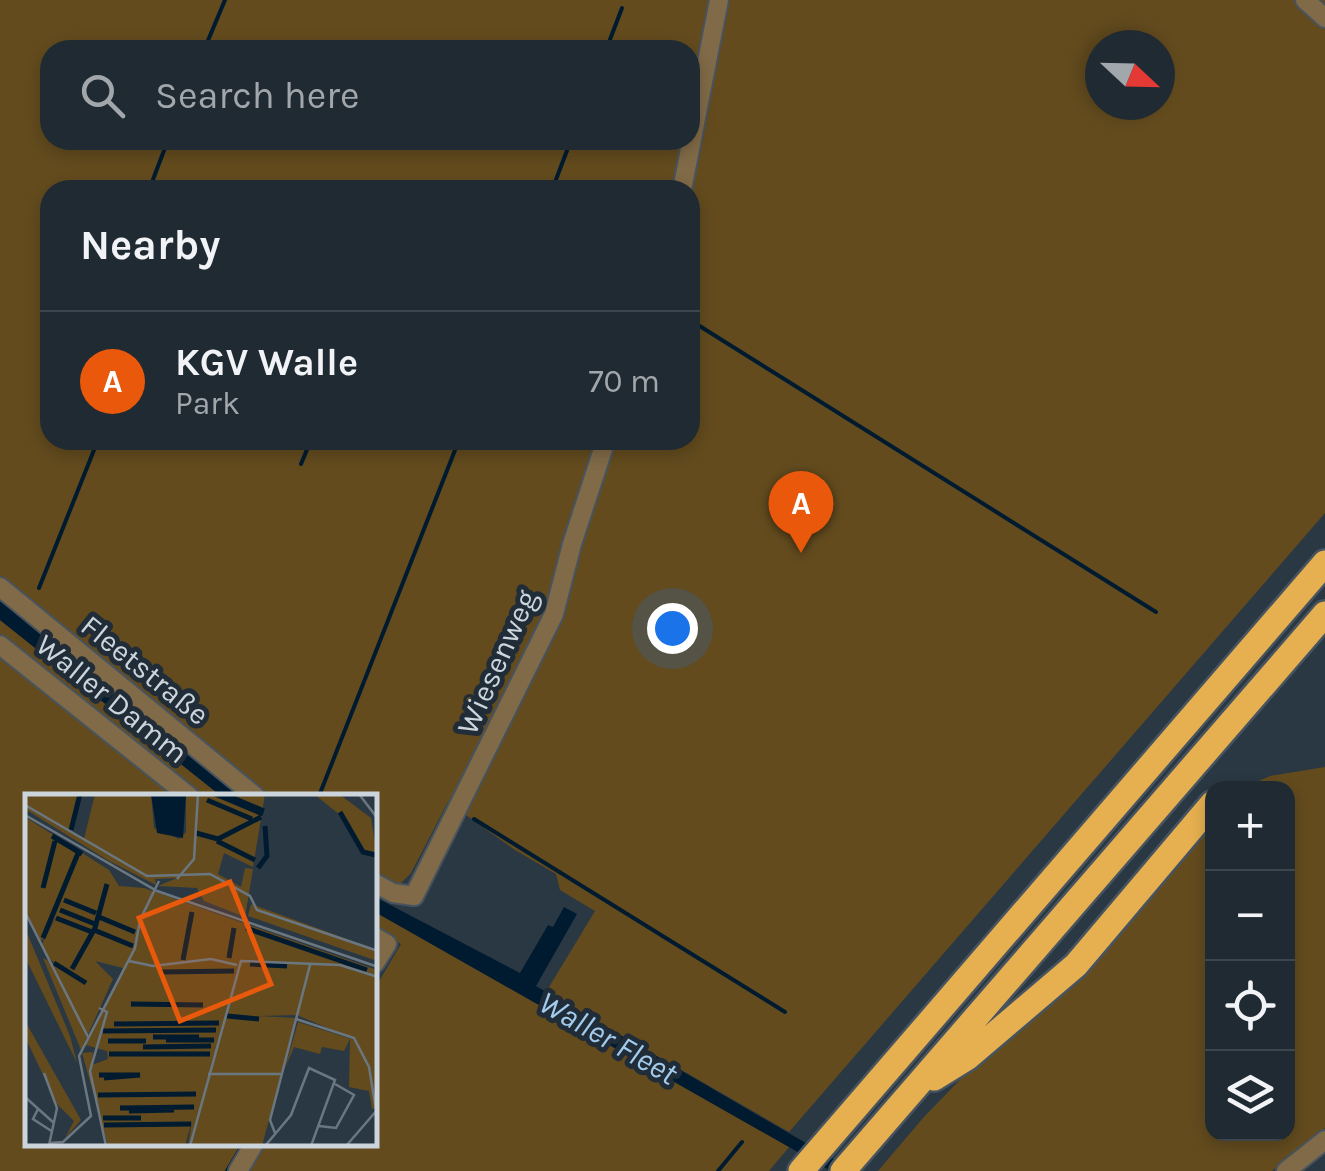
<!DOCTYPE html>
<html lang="en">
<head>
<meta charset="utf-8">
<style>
  body { margin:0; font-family:Karla,sans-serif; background:#28323a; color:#f1f3f6 }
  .controls { position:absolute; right:30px; bottom:30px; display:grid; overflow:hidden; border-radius:20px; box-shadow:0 5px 15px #0003 }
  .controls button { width:90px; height:90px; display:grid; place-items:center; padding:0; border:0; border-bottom:2px solid #3d464d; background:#202a32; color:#f1f3f6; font:50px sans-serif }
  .compass { position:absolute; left:1085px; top:30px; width:90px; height:90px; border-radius:50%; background:#202a32; box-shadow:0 5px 15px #0003; rotate:112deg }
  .you { position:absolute; left:672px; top:628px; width:35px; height:35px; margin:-25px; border:8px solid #fff; border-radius:50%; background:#1a73e8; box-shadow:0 0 0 15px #1a73e833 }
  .badge { display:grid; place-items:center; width:65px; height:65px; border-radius:50%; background:#ea580c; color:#fff; font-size:32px; font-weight:700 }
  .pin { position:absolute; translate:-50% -82px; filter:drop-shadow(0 2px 5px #0008) }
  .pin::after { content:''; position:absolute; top:52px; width:35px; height:30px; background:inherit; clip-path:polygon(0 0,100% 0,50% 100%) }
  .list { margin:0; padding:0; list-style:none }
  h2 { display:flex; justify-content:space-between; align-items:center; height:130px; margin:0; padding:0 40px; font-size:42px }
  h2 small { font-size:32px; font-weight:400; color:#a2a7ac }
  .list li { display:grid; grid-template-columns:65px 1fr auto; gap:30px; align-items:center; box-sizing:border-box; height:140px; padding:0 40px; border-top:2px solid #3d464d }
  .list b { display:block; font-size:38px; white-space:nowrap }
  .list p { margin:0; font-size:32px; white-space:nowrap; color:#a2a7ac }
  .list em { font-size:32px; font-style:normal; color:#a2a7ac }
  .icon { flex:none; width:55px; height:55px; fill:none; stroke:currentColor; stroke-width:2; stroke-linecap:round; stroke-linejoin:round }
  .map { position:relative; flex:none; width:1325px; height:1171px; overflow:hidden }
  .search { position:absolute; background:#202a32; box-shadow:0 5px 15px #0003; left:40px; top:40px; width:660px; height:110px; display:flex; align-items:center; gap:25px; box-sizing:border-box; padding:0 35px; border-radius:30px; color:#a2a7ac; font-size:38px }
  .panel { position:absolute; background:#202a32; box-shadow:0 5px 15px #0003; left:40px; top:180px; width:660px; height:270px; border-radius:30px }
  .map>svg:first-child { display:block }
  .green { fill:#634b1e; fill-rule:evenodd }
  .water { fill:#001b2f }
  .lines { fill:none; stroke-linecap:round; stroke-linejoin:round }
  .stream { stroke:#001b2f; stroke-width:4 }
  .minor-casing { stroke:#47545f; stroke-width:22 }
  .highway-casing { stroke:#47545f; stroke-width:30 }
  .minor { stroke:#806a47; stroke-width:18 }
  .highway { stroke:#e6b050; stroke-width:25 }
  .labels { text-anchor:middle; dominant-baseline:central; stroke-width:10; stroke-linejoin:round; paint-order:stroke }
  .street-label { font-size:30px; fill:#cdd5dc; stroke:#202d38 }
  .water-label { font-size:32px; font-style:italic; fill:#a3cbec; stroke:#202d38 }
  .inset-river { fill:none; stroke:#001b2f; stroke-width:5 }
  .inset-road { fill:none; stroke:#6b7780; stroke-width:2.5 }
  .view { fill:#e8590c; fill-opacity:0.15; stroke:#e8590c; stroke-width:5 }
  .inset-edge { fill:none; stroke:#cdd5dc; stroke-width:5 }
</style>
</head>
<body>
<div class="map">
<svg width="1325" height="1171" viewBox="0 0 1325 1171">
  <rect width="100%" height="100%" fill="#2a3843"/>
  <!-- green -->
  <path class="green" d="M0,0h1325v513l-536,619 -243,-140 49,-81 -35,-21 -4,-16 -41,-24 -67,-48 -37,71 -14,14 -22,-11v-80h-112l-98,-86 -165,-132zM1100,45h60v60h-60zM50,50h640v90h-640zM50,190h640v250h-640z
    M0,620l221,176h-21l-200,-160z
    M0,658l176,138h-148v348h347v-156l26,-44 -26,-16v-16l415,234 -21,25h-769z
    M1325,767v361l-53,43h-394l45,-53 289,-300v316h76v-346h-45l27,-12z"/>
  <!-- water -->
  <path class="water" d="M0,601l32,26 207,169h-18l-221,-176z
    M375,897l145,76 28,-48 5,2 11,-20 13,7 -41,72 318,185h-23l-456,-259z"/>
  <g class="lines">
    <!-- stream -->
    <path class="stream" d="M204,50l21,-50
      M606,50l16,-42
      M149,190l19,-50
      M552,190l19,-50
      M690,320l466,292
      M301,464l10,-24
      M39,588l59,-148
      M319,796l140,-356
      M474,819l311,193
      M227,1171l16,-27
      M718,1171l24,-29"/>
    <!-- minor casing -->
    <g class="minor-casing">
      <path id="minor" d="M1305,0l20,18
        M682,190l37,-190
        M0,587l255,209
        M0,645l189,151
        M375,883l18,10 21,3 140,-282 18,-70 34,-104
        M375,937l12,7 -12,19
        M238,1171l16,-27
        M1286,1171l39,-31"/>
    </g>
    <!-- highway casing -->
    <g class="highway-casing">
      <path id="highway" d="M934,1078l34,-21 108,-92 136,-161
        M801,1171l524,-608
        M843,1171l482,-557"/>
    </g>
    <!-- minor -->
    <use href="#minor" class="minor"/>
    <!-- highway -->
    <use href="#highway" class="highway"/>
  </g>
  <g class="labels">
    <!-- street labels -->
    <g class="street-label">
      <text transform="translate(497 662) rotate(-66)">Wiesenweg</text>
      <text transform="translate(145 670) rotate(39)">Fleetstraße</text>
      <text transform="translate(112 699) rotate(39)">Waller Damm</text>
    </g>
    <!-- water labels -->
    <g class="water-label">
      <text transform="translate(608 1038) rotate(30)">Waller Fleet</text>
    </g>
  </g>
  <!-- overview -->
  <g transform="translate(25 794)">
    <rect width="352" height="352" fill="#2a3843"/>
    <path d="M0,0h55l-9,37 13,8 11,-45h56l3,34 25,11 7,-7v-38h79l-12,73 -29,-14 -6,21 23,13 4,-19 8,1 -8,48 -41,-16 -7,-13 -39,-2 19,-8 -22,1 1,6 -47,-24 -84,-52zM289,0h25l32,24 6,38 -15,-4 -22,-37zM0,23l84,53 10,16 25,2 233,82v138l-5,1 -3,-18 -20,-4 1,-48 -6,12 -22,-4 -2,7 -26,-7 -9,21 13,-46 60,19 -61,-26 -39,1 38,2 -34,128h-74l4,-26 -7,26h-77l-26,-93 11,-1 -1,13 16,-6 -1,-8 -21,-6 37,-77 -28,-7 18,18 -32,71 -38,-92 44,23 -40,-23 -6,-12 15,-29 -16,26 -15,-34zM226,110l126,46v11l-129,-45zM0,134l45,108 7,27 -52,-106zM0,227l56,99 -16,18 9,-17 -17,-17 -32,-67z" fill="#634b1e"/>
    <path d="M126,0h35l-3,44 -26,-5z" fill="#001b2f"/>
    <path class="inset-river" d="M190,0l48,20M199,0l40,17M182,6l45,19M315,18l23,40 13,3M46,36l9,-36M171,39l22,6 43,-22M27,42l30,18M192,47l38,19M233,74l9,-12 -2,-30M18,94l12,-47M39,106l32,13M35,116l35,14M74,123l36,15M31,124l36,14M221,134l121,42M69,136l39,16M18,144l36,-87M204,164l5,-30M158,166l9,-48M29,169l32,20M225,170l37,2M47,175l23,-41 12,-44M137,178l72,-1M106,210l72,1M202,222l32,3M89,230l105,-1M78,237l113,-1M128,243h46M141,246h48M83,247h38M118,253l68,-1M84,260h101M74,281h41l-36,3M73,301l98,-1M95,314l74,-1M104,317l45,-1M78,324h38M79,331l87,-1"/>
    <path class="inset-road" d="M334,0l19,25M0,11l122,71 63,-2 40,22 7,14 121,41M0,21l132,76 221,76M152,85l17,-20 4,-65M0,118l63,125M104,167l24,5 58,-7 26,6M74,214l8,4 -17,59 16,75M271,225l58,19 15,29 7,43M19,279l13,35 -8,37M183,280h74M0,303l29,26M13,315l-5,10 20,13M294,332l17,2 18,-33 -19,-11M250,339l-5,-13 40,-155M25,349l13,-1 28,-26 -12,-60 56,-108 5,-28 19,-39M165,352l51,-185 99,4 38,12M240,352l26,-31 18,-47 26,12 -24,66M321,352l32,-37"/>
    <path class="view" d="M205,88l41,102 -91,37 -41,-103z"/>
    <rect width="352" height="352" class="inset-edge"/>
  </g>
</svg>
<div class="controls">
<button>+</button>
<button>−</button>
<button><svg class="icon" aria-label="locate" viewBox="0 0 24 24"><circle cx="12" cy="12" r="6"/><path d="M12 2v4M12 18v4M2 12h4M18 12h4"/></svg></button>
<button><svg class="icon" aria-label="layers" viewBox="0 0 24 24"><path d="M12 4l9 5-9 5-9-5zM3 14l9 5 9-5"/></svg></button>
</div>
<svg class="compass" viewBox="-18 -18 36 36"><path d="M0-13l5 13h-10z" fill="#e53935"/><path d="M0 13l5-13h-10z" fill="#a2a7ac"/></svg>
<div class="you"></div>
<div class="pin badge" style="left:801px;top:553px">A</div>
<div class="search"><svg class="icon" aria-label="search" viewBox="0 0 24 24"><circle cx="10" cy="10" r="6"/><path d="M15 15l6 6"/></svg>Search here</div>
<section class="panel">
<h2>Nearby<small></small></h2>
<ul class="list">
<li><span class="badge">A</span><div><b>KGV Walle</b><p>Park</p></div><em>70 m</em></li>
</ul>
</section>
</div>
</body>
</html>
